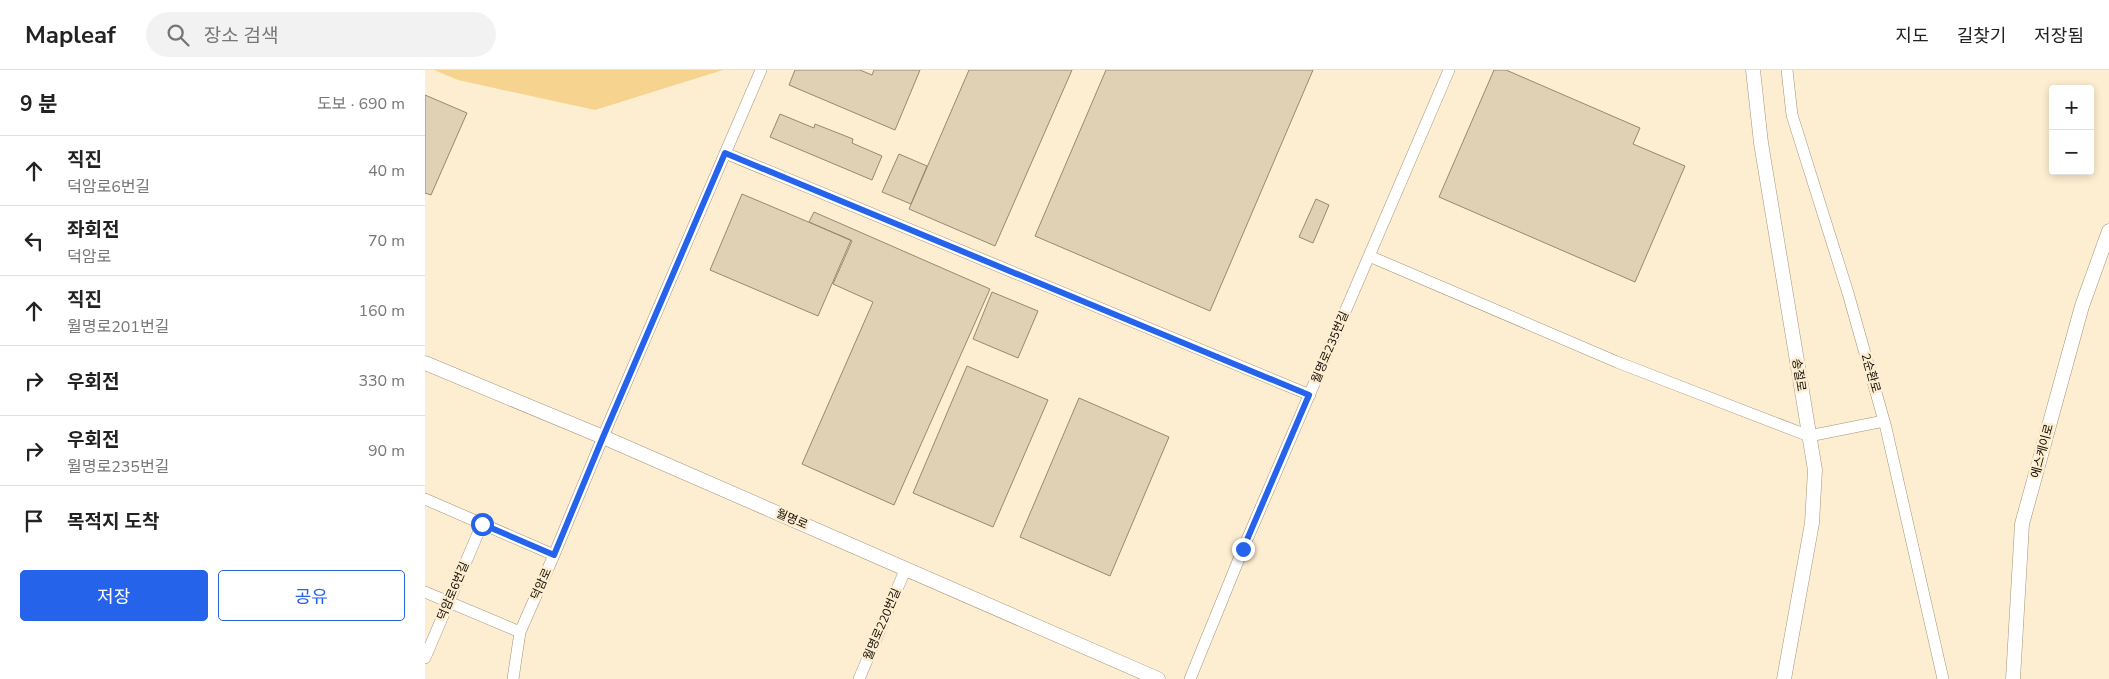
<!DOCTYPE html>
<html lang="ko">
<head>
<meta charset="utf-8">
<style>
  body { margin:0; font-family:"Nunito Sans","Noto Sans KR",sans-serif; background:#f2f2f2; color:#222 }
  .controls { position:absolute; right:15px; top:15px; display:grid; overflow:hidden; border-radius:5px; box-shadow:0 2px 8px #0003 }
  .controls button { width:45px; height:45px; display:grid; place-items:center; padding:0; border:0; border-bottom:1px solid #e0e0e0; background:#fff; color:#222; font:25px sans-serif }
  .stop { position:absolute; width:15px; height:15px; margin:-11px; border:4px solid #2563eb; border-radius:50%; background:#fff }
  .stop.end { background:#2563eb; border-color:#fff; box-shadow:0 1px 5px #0008 }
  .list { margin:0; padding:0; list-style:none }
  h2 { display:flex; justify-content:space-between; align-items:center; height:65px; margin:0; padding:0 20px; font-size:21px }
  h2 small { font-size:16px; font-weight:400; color:#767676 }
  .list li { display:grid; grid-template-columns:32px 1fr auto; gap:15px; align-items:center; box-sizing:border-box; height:70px; padding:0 20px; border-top:1px solid #e0e0e0 }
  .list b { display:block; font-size:19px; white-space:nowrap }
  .list p { margin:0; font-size:16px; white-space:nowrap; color:#767676 }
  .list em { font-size:16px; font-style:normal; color:#767676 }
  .actions { display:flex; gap:10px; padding:15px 20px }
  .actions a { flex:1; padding:11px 0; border:1px solid #2563eb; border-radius:5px; text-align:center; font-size:18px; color:#2563eb }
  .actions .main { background:#2563eb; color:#fff }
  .icon { flex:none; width:28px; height:28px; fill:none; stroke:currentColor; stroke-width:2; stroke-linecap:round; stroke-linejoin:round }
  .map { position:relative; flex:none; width:1684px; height:609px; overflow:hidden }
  header { display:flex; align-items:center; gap:30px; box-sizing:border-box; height:70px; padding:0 25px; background:#fff; border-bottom:1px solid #e0e0e0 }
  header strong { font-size:24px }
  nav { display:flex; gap:28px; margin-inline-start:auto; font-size:18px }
  .search { width:350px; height:45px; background:#f2f2f2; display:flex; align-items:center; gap:12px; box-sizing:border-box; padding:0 18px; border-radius:28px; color:#767676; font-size:19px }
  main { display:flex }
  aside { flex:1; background:#fff }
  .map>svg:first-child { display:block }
  .green { fill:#f7d390 }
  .building { fill:#e0d0b4; stroke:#97886e }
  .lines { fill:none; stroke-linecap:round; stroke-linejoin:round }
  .minor-casing { stroke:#a29379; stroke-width:12 }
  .tertiary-casing { stroke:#a29379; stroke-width:15 }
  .minor { stroke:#fff; stroke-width:11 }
  .tertiary { stroke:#fff; stroke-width:14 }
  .route { stroke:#2563eb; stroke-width:6 }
  .labels { text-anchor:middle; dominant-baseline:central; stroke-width:5; stroke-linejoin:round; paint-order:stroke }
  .street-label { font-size:12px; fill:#120c04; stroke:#fdeed1 }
</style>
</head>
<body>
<header>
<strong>Mapleaf</strong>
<div class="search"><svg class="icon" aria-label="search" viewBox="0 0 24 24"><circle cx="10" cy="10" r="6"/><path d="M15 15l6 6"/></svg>장소 검색</div>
<nav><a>지도</a><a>길찾기</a><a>저장됨</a></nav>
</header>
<main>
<aside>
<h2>9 분<small>도보 · 690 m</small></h2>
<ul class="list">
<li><svg class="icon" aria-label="ahead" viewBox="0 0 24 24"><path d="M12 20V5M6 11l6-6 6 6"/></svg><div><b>직진</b><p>덕암로6번길</p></div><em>40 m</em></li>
<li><svg class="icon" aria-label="left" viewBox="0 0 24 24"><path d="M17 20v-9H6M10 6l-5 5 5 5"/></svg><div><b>좌회전</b><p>덕암로</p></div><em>70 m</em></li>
<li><svg class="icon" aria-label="ahead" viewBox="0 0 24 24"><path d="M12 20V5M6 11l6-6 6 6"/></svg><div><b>직진</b><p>월명로201번길</p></div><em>160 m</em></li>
<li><svg class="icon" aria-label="right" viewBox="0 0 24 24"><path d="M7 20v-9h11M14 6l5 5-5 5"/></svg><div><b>우회전</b></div><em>330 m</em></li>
<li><svg class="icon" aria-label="right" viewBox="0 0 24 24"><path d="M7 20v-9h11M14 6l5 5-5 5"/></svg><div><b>우회전</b><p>월명로235번길</p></div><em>90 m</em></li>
<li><svg class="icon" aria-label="arrive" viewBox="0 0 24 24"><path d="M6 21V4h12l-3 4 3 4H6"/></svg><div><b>목적지 도착</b></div></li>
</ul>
<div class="actions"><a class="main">저장</a><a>공유</a></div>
</aside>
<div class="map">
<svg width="1684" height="609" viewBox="0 0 1684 609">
  <rect width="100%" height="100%" fill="#fdeed1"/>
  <!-- green -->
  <path class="green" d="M9,0h289l-128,40 -137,-30z"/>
  <!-- building -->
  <path class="building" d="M370,0h65l12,5 2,-5h46l-25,60 -106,-45z
    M544,0h103l-77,176 -86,-37z
    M681,0h207l-103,241 -175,-75z
    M1069,0h12l134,58 -7,16 52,22 -50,116 -196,-85z
    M0,25l42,18 -36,82 -6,-2z
    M355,44l34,14 1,-4 38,15 -1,4 30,13 -10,24 -102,-43z
    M474,84l28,12 -16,38 -29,-12z
    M317,124l109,46 -33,76 -108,-46z
    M891,129l13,6 -16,38 -14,-6z
    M389,142l176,77 -96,216 -92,-41 71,-162 -40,-18 19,-43 -43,-19z
    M567,222l46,19 -20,47 -45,-19z
    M542,296l81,34 -55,127 -80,-34z
    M654,328l90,39 -59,139 -90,-39z"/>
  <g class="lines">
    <!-- minor casing -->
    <g class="minor-casing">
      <path id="minor" d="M1362,0l5,45 56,178 38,135 57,251
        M300,83l585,242
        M944,186l248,106 192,74 75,-15
        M0,429l129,56
        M0,522l95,40
        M0,588l57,-134
        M88,609l7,-47 34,-77 54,-130 153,-355
        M434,609l47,-111
        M765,609l53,-130 206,-479"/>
    </g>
    <!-- tertiary casing -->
    <g class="tertiary-casing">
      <path id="tertiary" d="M1328,0l8,73 54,327 -3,53 -28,156
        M0,293l178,74 555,242
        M1588,609l9,-155 60,-218 27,-75"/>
    </g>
    <!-- minor -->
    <use href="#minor" class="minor"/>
    <!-- tertiary -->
    <use href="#tertiary" class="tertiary"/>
  </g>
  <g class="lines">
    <!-- route -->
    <path class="route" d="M57,454l72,31 49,-118 122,-284 584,242 -66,154"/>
  </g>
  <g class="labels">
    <!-- street labels -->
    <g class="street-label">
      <text transform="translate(905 277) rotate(-67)">월명로235번길</text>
      <text transform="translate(1446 303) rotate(74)">2순환로</text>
      <text transform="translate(1374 305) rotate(81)">송절로</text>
      <text transform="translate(1617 381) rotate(-75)">에스케이로</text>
      <text transform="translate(367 449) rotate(23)">월명로</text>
      <text transform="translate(116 514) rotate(-66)">덕암로</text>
      <text transform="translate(28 521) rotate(-67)">덕암로6번길</text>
      <text transform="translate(457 554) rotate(-67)">월명로220번길</text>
    </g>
  </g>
</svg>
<div class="controls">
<button>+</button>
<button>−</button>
</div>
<div class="stop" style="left:57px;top:454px"></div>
<div class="stop end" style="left:818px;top:479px"></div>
</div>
</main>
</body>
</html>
